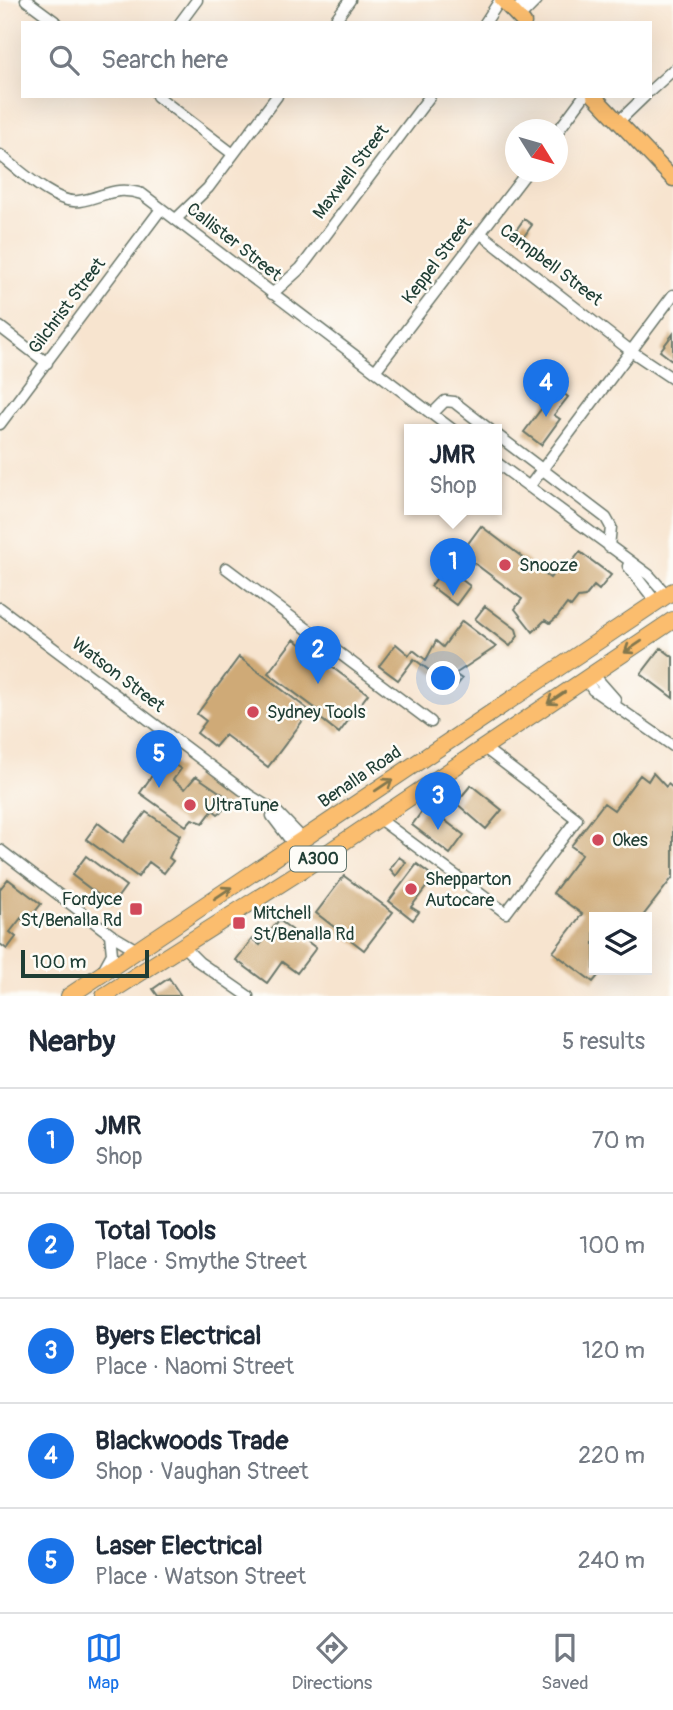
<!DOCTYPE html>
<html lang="en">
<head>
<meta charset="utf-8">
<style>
  body { margin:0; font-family:Pangolin,sans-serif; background:#f6f6f7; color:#1f2937 }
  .controls { position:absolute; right:21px; bottom:21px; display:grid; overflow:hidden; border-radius:0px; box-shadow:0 7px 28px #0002 }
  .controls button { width:63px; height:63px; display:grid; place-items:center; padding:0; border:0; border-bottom:2px solid #e0e1e3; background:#fff; color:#1f2937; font:35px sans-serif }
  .compass { position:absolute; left:505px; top:119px; width:63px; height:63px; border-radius:50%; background:#fff; box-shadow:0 7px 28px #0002; rotate:127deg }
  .scale { position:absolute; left:21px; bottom:18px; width:128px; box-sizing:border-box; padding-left:7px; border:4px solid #1f3d34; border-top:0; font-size:19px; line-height:24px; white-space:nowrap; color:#1f3d34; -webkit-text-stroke:5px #fdfcf7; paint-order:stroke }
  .you { position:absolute; left:444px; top:679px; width:24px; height:24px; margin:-18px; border:5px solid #fff; border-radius:50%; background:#1a73e8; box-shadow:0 0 0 10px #1a73e833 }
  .badge { display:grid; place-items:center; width:46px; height:46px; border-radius:50%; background:#1a73e8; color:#fff; font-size:23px; font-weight:700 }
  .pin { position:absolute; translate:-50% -58px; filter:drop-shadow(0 2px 4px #0008) }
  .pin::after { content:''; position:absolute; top:37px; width:24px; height:21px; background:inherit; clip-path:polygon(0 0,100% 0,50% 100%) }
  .popup { position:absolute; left:404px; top:424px; width:98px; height:91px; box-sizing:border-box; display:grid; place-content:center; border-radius:0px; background:#fff; filter:drop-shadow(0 2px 5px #0005); font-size:23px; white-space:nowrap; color:#747a83 }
  .popup b { font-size:26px; color:#1f2937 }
  .popup::after { content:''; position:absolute; left:50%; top:100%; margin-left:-14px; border:14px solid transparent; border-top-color:#fff }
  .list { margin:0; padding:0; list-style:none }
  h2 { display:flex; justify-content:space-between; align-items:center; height:91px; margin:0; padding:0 28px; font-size:30px }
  h2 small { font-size:23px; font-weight:400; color:#747a83 }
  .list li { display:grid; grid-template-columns:46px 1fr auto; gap:21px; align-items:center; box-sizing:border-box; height:105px; padding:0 28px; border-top:2px solid #e0e1e3 }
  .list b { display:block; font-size:26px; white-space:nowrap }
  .list p { margin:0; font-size:23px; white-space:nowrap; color:#747a83 }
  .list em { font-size:23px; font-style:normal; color:#747a83 }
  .icon { flex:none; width:38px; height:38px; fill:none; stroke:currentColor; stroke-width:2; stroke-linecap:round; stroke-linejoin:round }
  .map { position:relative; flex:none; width:673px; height:996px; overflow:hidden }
  .search { position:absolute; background:#fff; box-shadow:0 7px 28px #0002; left:21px; right:21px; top:21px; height:77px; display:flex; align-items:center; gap:18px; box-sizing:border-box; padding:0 24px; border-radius:0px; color:#747a83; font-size:26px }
  .sheet { height:616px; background:#fff }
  nav { display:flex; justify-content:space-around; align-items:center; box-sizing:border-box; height:98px; border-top:2px solid #e0e1e3; background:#fff; font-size:19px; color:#747a83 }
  nav a { display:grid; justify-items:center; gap:4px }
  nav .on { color:#1a73e8 }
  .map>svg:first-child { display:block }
  .building { fill:#cfaa77 }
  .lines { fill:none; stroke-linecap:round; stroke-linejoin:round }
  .minor-casing { stroke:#6b776a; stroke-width:13 }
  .major-casing { stroke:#6b776a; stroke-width:17 }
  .highway-casing { stroke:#6b776a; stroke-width:18 }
  .minor { stroke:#fff; stroke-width:10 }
  .major { stroke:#fbbd6e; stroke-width:14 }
  .highway { stroke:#fbbd6e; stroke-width:16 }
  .oneway { stroke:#82774e }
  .poi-dot { fill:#d1495b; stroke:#fdfcf7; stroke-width:2.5 }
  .labels { text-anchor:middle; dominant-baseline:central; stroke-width:5; stroke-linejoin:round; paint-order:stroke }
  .shield { fill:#fdfcf7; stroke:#62766e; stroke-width:2 }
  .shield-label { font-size:16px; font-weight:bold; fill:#1f3d34 }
  .street-label { font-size:18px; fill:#1f3d34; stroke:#fdfcf7 }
  .poi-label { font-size:18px; fill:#1f3d34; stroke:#fdfcf7; text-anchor:start }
</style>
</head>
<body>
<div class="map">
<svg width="673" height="996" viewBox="0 0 673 996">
  <rect width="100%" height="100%" fill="#fdfcf7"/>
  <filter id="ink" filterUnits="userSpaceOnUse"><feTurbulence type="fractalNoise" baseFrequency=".0143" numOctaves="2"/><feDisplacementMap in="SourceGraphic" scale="14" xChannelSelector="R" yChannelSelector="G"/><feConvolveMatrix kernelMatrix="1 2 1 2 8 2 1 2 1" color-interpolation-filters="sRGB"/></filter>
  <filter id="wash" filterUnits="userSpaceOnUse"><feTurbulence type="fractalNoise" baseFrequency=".00686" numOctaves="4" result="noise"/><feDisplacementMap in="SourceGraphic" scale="28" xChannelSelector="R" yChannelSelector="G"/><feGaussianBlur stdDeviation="1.57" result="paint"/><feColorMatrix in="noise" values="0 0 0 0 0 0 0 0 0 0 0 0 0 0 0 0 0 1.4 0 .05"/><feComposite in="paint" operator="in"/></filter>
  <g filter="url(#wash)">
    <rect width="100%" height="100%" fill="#f7e4cf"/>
    <g id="blocks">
      <!-- building -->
      <path class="building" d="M524,219l8,6 -10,14 -8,-6z
        M673,334v27l-13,-10z
        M557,388l11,9 -14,18 6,4 -19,26 -17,-13z
        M481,526l69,52 8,-10 6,4 16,-20 31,23 -12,15 -5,-4 -9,11 -7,1 -7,9 -4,-3 -10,13 -7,6 -5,-3 -12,12 -18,-23 7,-10 -61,-46z
        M445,567l25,19 -14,19 -25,-19z
        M485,606l31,23 2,7 -8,10 -35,-27z
        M462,621l34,26 -41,27 7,5 -8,10 -40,-30 -16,21 -19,-14 17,-22 13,11 4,-5 13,10 10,-19 7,6z
        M294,639l74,55 -29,39 -23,-18 3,-4 -51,-38z
        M661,648l12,9v41l-32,-24z
        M239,657l71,54 -42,56 -43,-32 -10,12 -18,-14 9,-12 -9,-7z
        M164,758l17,11 -8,11 12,9 11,-13 35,24 -8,10 -5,4 -5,-4 -10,13 -11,-4 -6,7 -46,-33z
        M653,773l13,14 2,-3 5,4v89l-31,40h-48v53h9l-10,12 -40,-30 29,-38 -29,-21 29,-39 -11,-8 33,-43 10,7 26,-35 8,6z
        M471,785l31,25 -16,19 -30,-26z
        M426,806l38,29 -14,19 -38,-29z
        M146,812l34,23 -11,23 4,3 -9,12 -15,-11 -11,15 -52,-38 12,-16 25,19z
        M86,856l40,30 -14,19 -40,-30z
        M399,857l7,5 -10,14 -6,-7z
        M417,864l17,13 -23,30 8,5 -6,8 -24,-19z
        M344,876l49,36 -29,38 -48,-37z
        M8,879l33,25 -14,18 -6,-4 -11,14 6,5 -9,12 -7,-5v-55z
        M279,920l37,28 -19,25 -15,-11 -15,21 -31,-23 16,-21 8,6z
        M169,978l12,18h-23l-5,-7z"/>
    </g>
  </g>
  <g filter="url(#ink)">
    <use href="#blocks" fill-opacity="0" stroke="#6b776a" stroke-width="2"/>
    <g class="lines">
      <!-- minor casing -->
      <g class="minor-casing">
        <path id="minor" d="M26,0l31,23
          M514,12l12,-12
          M519,18l18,-18
          M180,23l17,-23
          M333,23l17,-23
          M485,23l15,-23
          M650,91l23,-21
          M157,96l76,58
          M618,122l27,-26
          M558,131l26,-35
          M0,155c18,14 56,50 79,46 26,-4 35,-16 63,-7l311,236
          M176,219l32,-31 69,-92
          M480,233l151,118 42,28
          M272,294l29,-26 129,-172
          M0,327l47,36
          M375,371l152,-199
          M432,414l13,-13 9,1 36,28
          M0,424l161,-215
          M497,435l109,83 5,9 -2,20
          M497,463l152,112 18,20
          M529,487l144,-192
          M628,566l28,36
          M226,568l205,154
          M0,608l249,187 29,18 25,26
          M593,674l22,25
          M585,679l8,11 80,56
          M272,816l22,29
          M378,818l128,95 71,-94 -94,-72
          M0,850l110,84 27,16
          M183,946l16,16 49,34
          M102,972l10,-18 -2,-20"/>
      </g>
      <!-- major casing -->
      <g class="major-casing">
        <path id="major" d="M502,0l22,23
          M594,96l79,83"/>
      </g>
      <!-- highway casing -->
      <g class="highway-casing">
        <path id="highway" d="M69,996l604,-405
          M104,996l192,-122 377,-254"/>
      </g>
      <!-- minor -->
      <use href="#minor" class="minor"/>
      <!-- major -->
      <use href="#major" class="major"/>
      <!-- highway -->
      <use href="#highway" class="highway"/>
    </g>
    <!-- one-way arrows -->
    <defs><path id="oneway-shaft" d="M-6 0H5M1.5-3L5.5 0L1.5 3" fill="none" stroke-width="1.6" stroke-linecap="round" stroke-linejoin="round" transform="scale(1.75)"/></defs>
    <g class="oneway">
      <use href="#oneway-shaft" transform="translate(633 647) rotate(146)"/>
      <use href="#oneway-shaft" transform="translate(556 698) rotate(146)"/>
      <use href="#oneway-shaft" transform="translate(384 785) rotate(-34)"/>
      <use href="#oneway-shaft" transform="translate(223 893) rotate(-34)"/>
    </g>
  </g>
  <!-- markers -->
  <g class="poi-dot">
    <circle cx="505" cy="565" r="7"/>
    <circle cx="253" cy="712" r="7"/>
    <circle cx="190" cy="805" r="7"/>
    <circle cx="598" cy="840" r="7"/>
    <circle cx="411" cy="889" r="7"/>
    <rect x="129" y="902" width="14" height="14" rx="3.5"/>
    <rect x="232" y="916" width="14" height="14" rx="3.5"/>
  </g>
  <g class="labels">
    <!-- shield labels -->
    <rect class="shield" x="290" y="846.5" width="56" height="25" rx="5"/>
    <g class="shield-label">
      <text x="318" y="859">A300</text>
    </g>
    <!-- street labels -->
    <g class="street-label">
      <text transform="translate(351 172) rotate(-53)">Maxwell Street</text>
      <text transform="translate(234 242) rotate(38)">Callister Street</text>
      <text transform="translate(437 261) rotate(-53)">Keppel Street</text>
      <text transform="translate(551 265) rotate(37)">Campbell Street</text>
      <text transform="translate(67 306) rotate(-53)">Gilchrist Street</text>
      <text transform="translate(118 675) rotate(37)">Watson Street</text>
      <text transform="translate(360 777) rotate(-34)">Benalla Road</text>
    </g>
    <!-- poi labels -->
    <g class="poi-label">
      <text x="519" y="565">Snooze</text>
      <text x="267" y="712">Sydney Tools</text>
      <text x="204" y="805">UltraTune</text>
      <text x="612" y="840">Okes</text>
      <text x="425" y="879">Shepparton<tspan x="425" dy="21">Autocare</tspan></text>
      <text x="122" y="899" text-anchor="end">Fordyce<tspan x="122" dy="21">St/Benalla Rd</tspan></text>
      <text x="253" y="913">Mitchell<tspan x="253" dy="21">St/Benalla Rd</tspan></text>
    </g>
  </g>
</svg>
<div class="controls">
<button><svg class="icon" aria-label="layers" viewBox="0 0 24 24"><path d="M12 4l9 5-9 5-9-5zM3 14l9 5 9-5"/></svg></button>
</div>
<svg class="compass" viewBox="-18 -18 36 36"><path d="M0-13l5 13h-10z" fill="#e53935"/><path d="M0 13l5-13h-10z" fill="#747a83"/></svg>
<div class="scale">100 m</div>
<div class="you"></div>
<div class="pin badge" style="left:453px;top:596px">1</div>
<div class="popup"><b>JMR</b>Shop</div>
<div class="pin badge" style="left:318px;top:684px">2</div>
<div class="pin badge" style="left:438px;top:830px">3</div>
<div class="pin badge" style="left:546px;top:417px">4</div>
<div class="pin badge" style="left:159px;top:788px">5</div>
<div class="search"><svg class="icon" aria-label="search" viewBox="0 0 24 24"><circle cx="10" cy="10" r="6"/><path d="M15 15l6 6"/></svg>Search here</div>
</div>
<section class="sheet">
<h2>Nearby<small>5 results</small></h2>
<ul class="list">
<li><span class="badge">1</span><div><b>JMR</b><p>Shop</p></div><em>70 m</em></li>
<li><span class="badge">2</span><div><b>Total Tools</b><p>Place · Smythe Street</p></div><em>100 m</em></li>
<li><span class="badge">3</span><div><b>Byers Electrical</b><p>Place · Naomi Street</p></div><em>120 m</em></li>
<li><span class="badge">4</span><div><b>Blackwoods Trade</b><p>Shop · Vaughan Street</p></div><em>220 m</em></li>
<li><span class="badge">5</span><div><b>Laser Electrical</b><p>Place · Watson Street</p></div><em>240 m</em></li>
</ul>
</section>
<nav>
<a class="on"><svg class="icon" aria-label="map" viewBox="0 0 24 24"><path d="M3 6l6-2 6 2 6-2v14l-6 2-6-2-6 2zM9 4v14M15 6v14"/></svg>Map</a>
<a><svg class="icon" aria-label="directions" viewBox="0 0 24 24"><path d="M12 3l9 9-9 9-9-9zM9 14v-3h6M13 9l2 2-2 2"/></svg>Directions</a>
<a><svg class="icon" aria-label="saved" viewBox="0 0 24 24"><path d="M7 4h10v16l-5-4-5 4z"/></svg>Saved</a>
</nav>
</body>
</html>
